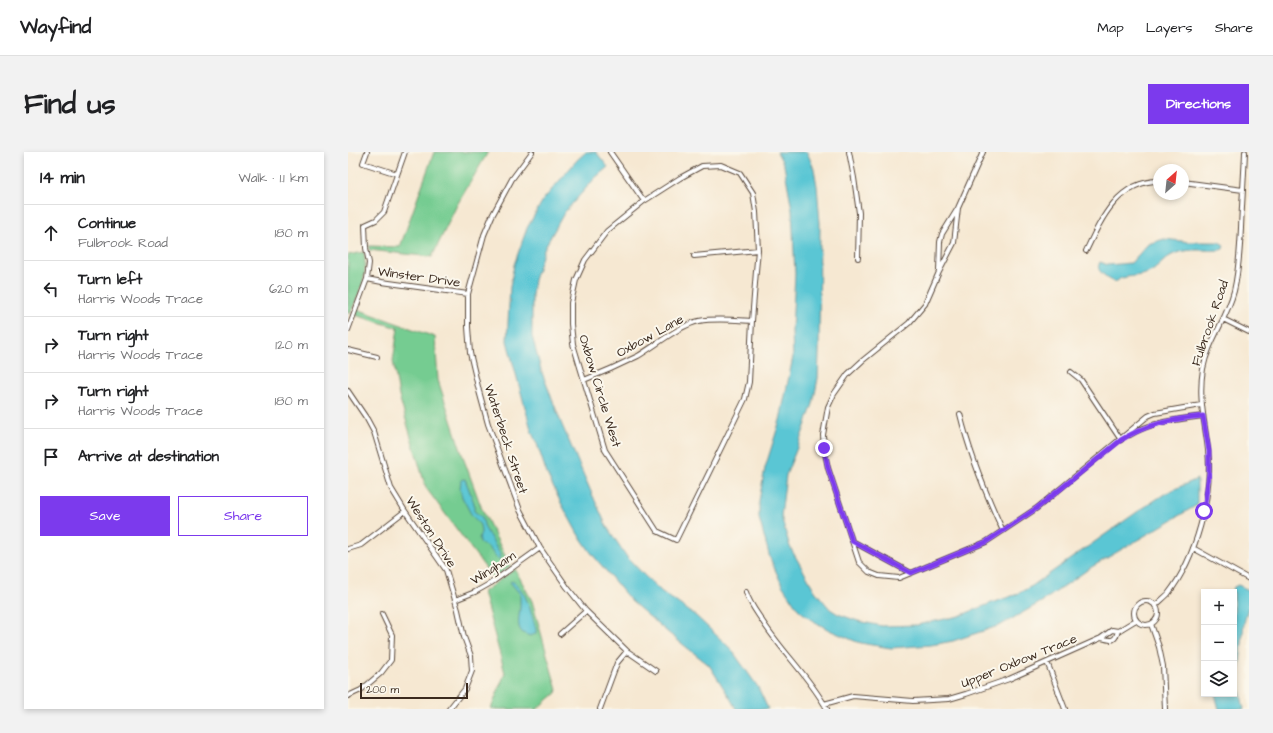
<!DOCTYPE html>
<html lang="en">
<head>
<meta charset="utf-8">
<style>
  body { margin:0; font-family:"Architects Daughter",sans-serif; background:#f2f2f2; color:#202124 }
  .controls { position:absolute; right:12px; bottom:12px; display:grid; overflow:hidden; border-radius:0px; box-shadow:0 2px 6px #0003 }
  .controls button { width:36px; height:36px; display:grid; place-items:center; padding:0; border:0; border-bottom:1px solid #e0e0e0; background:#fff; color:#202124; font:20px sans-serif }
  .compass { position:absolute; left:805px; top:12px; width:36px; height:36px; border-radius:50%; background:#fff; box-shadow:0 2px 6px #0003; rotate:27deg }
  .scale { position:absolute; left:12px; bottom:10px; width:108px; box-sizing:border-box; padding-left:4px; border:2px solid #3b2a1e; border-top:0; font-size:11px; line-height:14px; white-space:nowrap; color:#3b2a1e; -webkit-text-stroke:3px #fbf7ec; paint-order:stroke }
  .stop { position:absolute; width:12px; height:12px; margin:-9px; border:3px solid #7c3aed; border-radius:50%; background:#fff }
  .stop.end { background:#7c3aed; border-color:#fff; box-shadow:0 1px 4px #0008 }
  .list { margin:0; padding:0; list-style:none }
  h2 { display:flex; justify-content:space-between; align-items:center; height:52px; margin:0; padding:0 16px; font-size:17px }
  h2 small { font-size:13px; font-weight:400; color:#757577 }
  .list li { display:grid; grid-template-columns:26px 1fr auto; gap:12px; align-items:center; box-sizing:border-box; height:56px; padding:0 16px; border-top:1px solid #e0e0e0 }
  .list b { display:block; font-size:15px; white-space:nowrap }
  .list p { margin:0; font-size:13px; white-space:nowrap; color:#757577 }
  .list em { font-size:13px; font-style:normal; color:#757577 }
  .actions { display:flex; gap:8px; padding:12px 16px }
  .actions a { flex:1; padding:9px 0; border:1px solid #7c3aed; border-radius:0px; text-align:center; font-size:14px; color:#7c3aed }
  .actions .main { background:#7c3aed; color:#fff }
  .icon { flex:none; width:22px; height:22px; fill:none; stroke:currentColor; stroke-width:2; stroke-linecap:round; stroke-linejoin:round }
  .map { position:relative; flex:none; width:901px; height:557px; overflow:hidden; border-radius:0px }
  header { display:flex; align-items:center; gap:24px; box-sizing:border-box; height:56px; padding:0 20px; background:#fff; border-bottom:1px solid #e0e0e0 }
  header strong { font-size:19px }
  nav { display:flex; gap:22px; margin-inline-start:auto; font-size:14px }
  .intro { display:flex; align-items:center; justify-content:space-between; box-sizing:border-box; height:96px; padding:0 24px }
  h1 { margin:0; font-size:28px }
  .button { padding:10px 18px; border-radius:0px; background:#7c3aed; color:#fff; font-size:14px; font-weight:700 }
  main { display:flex; gap:24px; padding:0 24px }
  aside { flex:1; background:#fff; border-radius:0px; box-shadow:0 2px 6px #0003 }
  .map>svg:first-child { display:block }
  .green { fill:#75cc91; stroke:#587b58 }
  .water { fill:#5ac6d4; stroke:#4a7879 }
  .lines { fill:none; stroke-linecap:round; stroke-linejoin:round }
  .street-casing { stroke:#574639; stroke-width:6 }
  .street { stroke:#fff; stroke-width:4 }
  .route { stroke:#7c3aed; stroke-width:5 }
  .labels { text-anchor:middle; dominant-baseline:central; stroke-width:4; stroke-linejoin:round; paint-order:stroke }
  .street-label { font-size:13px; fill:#3b2a1e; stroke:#fbf7ec }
</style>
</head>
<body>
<header>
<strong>Wayfind</strong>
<nav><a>Map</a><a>Layers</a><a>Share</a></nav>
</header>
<div class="intro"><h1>Find us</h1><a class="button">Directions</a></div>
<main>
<aside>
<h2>14 min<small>Walk · 1.1 km</small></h2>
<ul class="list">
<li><svg class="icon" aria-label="ahead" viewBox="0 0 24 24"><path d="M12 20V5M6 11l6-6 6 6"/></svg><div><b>Continue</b><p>Fulbrook Road</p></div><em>180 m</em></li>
<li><svg class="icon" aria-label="left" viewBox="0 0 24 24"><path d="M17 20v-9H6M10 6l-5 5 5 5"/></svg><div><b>Turn left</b><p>Harris Woods Trace</p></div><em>620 m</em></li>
<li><svg class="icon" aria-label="right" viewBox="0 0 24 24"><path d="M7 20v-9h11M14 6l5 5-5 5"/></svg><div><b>Turn right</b><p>Harris Woods Trace</p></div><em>120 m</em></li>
<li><svg class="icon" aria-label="right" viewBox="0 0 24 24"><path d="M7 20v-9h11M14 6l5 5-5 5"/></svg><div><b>Turn right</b><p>Harris Woods Trace</p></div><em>180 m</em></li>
<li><svg class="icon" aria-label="arrive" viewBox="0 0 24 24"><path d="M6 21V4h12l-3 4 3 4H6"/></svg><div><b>Arrive at destination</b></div></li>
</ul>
<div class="actions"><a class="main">Save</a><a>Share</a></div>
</aside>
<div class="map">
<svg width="901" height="557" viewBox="0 0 901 557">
  <rect width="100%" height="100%" fill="#fbf7ec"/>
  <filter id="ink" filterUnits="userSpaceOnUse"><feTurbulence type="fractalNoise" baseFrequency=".025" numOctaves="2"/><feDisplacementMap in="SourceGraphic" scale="8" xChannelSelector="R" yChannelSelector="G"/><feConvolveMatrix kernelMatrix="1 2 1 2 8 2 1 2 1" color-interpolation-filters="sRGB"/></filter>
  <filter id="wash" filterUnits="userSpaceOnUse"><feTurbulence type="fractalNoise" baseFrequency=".012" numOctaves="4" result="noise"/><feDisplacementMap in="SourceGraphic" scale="16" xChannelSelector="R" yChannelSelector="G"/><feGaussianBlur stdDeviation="0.9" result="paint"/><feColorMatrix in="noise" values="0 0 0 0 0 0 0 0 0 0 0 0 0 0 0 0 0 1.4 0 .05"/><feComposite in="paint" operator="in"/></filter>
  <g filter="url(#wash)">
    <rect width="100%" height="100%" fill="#f6e8d2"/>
    <!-- green -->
    <path class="green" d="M86,0h54l-31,53 -25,52 -63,-7v-4l31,1z
      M16,100c4,27 -4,38 -14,62l-2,-1v-58z
      M9,157l78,28 3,43 25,77 19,52 28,57 -17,12 -67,-90 -27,-92 -6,-35 5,-33 -43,-13z
      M167,417l17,32 25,89 -1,3 -19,16h-46l14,-36 -22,-81z"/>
    <!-- water -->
    <path class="water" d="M238,0h10l12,15 -13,11 -31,35 -19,34 -11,33 -2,15v41l9,34 21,55 30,69 15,33 20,30 18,19 17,16 34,24 35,33 27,38 10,22h-32l-6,-11 -21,-33 -38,-30 -40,-34 -39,-47 -14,-20 -17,-31 -14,-29 -10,-30 -5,-11 -25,-92 3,-54 4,-22 13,-37 16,-28 34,-40z
      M429,0h30l7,17 3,17 3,37 -1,131 -1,24 -5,26 -14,39 -13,32 -5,41 9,31 25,44 15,18 8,5 20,7 24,5 35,-1 42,-9 35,-14 21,-7 17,-9 105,-74 29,-19 31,-14v26l-107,63 -47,33 -42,24 -48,16 -22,4 -27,2 -13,1 -25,-4 -9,-2 -28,-12 -19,-11 -12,-10 -16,-24 -12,-27 -11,-40v-17l6,-33 15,-48 13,-63 -1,-27 3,-56 -3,-65 -8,-44z
      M816,87l26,3h29l5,3 -1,4 -3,1c-15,1 -29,-2 -43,3 -11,3 -16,12 -25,18 -10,6 -19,4 -30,7 -2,0 -3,2 -5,3 -5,2 -10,-3 -13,-6 -5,-4 -7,-7 -4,-13l8,3 23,-2 17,-19z
      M117,327l9,24v8l8,6 3,11 15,26 -1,6c-8,-6 -6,-12 -18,-16l-2,-5 2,-7 -1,-7 -9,-11 -9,-17 -2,-8 1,-9z
      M164,429c15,9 19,32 24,48v4l-5,3c-17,-3 -12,-16 -11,-29 0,-4 0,-8 0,-13l-10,-12z
      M890,433l11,5v14l-5,19 -5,50 1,18 4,18h-25l-4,-15h19v-102h-2l2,-5z"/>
  </g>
  <g filter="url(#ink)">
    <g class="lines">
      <!-- street casing -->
      <g class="street-casing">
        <path id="street" d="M19,0l-4,11 34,11
          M184,0l-20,27 -20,37 -8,19 -16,59v33l2,26 9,38 9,33 32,86 20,38 27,39 19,24 41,40 29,20
          M262,0l34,49
          M501,0l5,26 5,35 -1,45
          M373,13l19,8 13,20 3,19 2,38 -2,21 -4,50 -3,61 -4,17 -69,141 -19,-9 -52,-81 -32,-106 -2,-20v-21l5,-23 9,-20 22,-29 37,-30 36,-23 22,-12z
          M835,30l60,8
          M610,56l-4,35 -15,29 -14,32 -16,19 -47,38 -14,13 -14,20 -6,13 -5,28 1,13 4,20 31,94 10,10 10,4 20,2 87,-36 51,-34 111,-92 7,-3 46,-8
          M738,99c15,-32 32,-70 73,-70
          M346,104l64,-6
          M591,119l1,-29 2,-8 16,-26 25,-56
          M19,127l15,3 86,12
          M875,167l26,13
          M0,178l19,-51 2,-16 -3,-15 -1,-23 11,-5 8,-8 21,-60
          M0,198l29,7
          M723,220l10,8 40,60
          M236,228c18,-7 36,-15 54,-24 17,-10 42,-31 61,-35 17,-3 36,-1 53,0
          M0,239l19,28 7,13 17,56 14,23 41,59 12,40 6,27 7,19 1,15 -7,18 -16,20
          M612,262c10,41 25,78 43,117
          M782,283c21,-13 48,-16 73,-19
          M504,389l59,32
          M845,396l56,31
          M0,397l13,-4 44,-34
          M398,440c3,10 9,18 15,27 20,32 48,57 66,90
          M107,448l20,-8 16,-9 49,-35
          M786 461a12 12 0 1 1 24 0a12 12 0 1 1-24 0Z
          M807,454c4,-4 9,-8 13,-12 28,-36 45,-98 40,-144 -3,-28 -10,-52 -5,-81 5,-28 24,-50 31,-78 5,-21 6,-42 7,-63 1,-26 3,-51 4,-76
          M803,472l8,23 4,19 2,43
          M212,482l26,-23
          M753,486c11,3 14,4 17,-7
          M699,510l18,47
          M0,544l13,-6 20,-17 10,-13 1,-25 -10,-21
          M476,552l29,-8 60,5 36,-2 17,-5 43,-15 92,-41 11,-8 6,1 18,-11
          M252,557l17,-46 10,-12"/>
      </g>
      <!-- street -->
      <use href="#street" class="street"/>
    </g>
  </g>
  <g class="lines" filter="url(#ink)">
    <!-- route -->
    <path class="route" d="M476,296l4,20 24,73 59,32 75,-31 51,-34 84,-68c26,-16 51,-21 82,-24l6,35v22l-5,38"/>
  </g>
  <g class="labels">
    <!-- street labels -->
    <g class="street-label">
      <text transform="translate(71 125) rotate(8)">Winster Drive</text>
      <text transform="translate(862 171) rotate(-71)">Fulbrook Road</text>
      <text transform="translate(302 184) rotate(-29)">Oxbow Lane</text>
      <text transform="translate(252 239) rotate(73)">Oxbow Circle West</text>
      <text transform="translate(158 287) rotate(72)">Waterbeck Street</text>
      <text transform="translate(83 380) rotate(57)">Weston Drive</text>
      <text transform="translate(145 416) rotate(-33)">Wingham</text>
      <text transform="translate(671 509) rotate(-22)">Upper Oxbow Trace</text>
    </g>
  </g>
</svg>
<div class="controls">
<button>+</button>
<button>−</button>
<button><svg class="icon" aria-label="layers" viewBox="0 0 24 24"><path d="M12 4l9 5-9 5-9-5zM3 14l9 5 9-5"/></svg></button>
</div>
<svg class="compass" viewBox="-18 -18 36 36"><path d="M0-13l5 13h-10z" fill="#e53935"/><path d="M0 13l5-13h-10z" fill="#757577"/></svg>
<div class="scale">200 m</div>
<div class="stop" style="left:856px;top:359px"></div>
<div class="stop end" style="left:476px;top:296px"></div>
</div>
</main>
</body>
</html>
